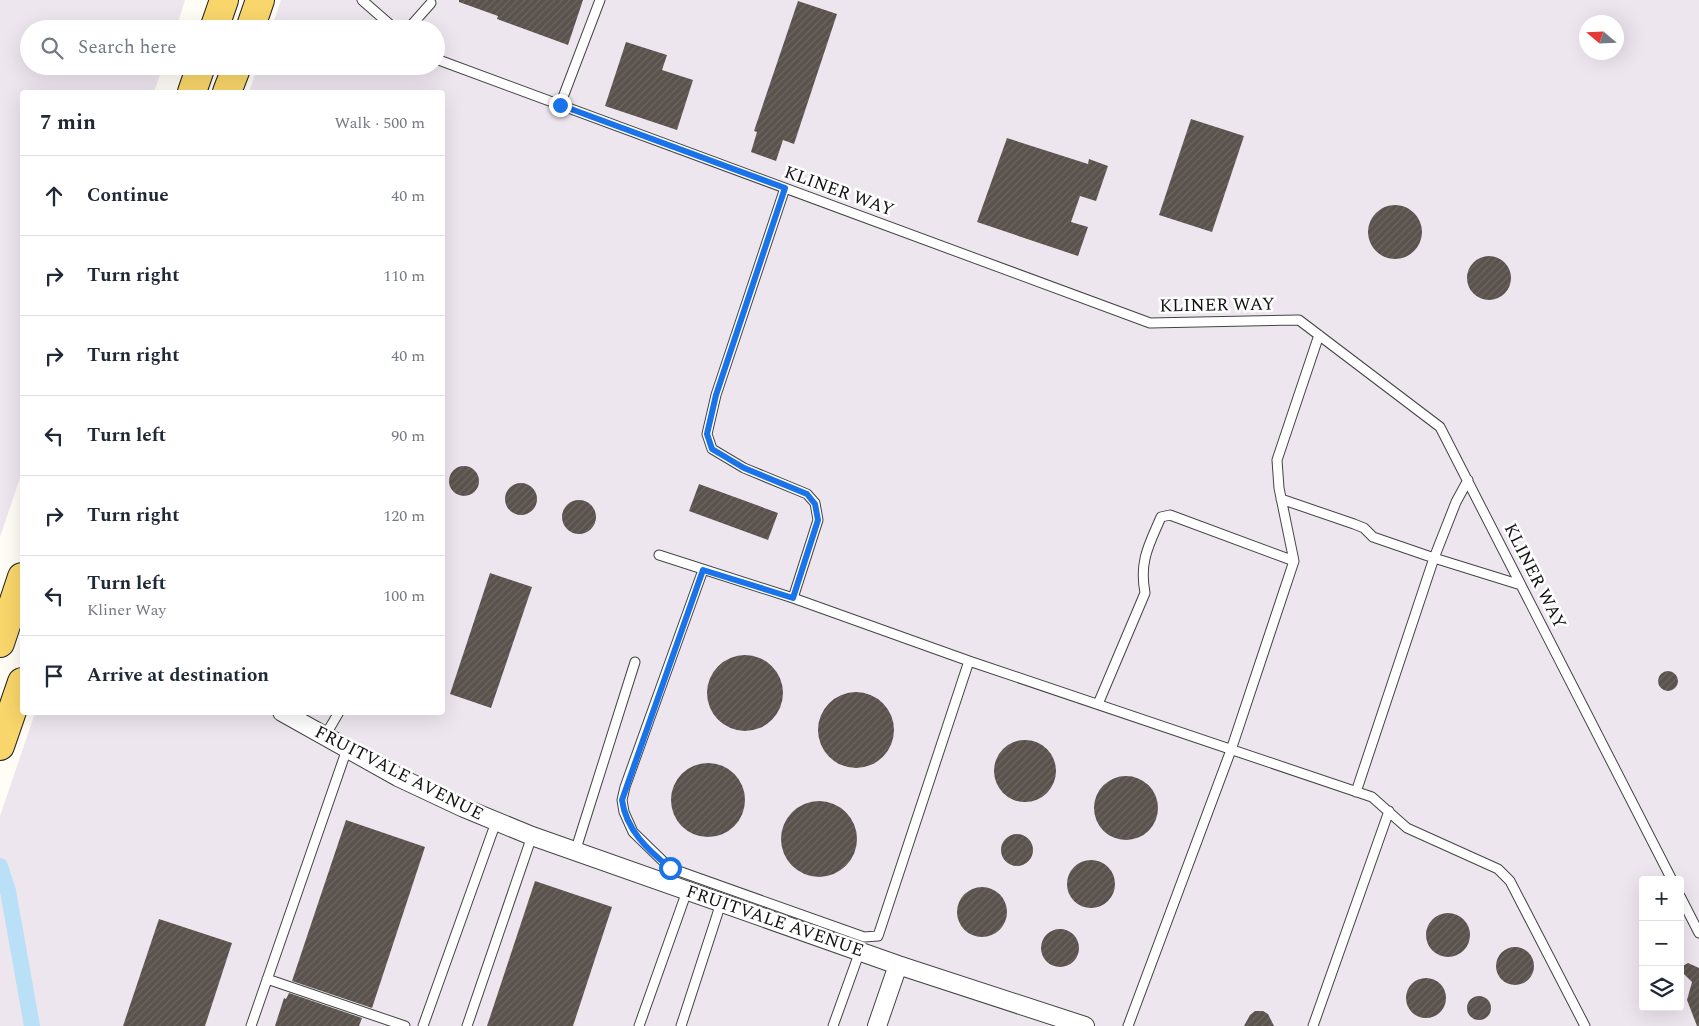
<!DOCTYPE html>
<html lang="en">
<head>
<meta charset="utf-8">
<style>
  body { margin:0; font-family:Spectral,serif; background:#f2f2f3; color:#1f2937 }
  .controls { position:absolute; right:15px; bottom:15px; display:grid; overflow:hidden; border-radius:5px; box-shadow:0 5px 20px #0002 }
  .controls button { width:45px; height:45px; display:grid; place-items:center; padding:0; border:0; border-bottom:1px solid #e0e1e3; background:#fff; color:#1f2937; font:25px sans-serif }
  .compass { position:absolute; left:1579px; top:15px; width:45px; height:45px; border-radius:50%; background:#fff; box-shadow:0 5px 20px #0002; rotate:289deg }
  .stop { position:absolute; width:15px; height:15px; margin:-11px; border:4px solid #1a73e8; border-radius:50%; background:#fff }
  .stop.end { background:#1a73e8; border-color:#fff; box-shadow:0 1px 5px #0008 }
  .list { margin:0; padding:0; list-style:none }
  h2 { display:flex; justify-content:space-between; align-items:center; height:65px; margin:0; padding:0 20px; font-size:21px }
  h2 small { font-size:16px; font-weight:400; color:#747a83 }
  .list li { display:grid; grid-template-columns:32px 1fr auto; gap:15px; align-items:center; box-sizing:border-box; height:80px; padding:0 20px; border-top:1px solid #e0e1e3 }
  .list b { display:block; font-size:19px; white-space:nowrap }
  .list p { margin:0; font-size:16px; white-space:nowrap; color:#747a83 }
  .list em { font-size:16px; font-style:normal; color:#747a83 }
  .icon { flex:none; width:28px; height:28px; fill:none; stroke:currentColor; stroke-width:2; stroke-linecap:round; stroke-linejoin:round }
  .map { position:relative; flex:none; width:1699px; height:1026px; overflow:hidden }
  .search { position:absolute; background:#fff; box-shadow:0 5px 20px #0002; left:20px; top:20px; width:425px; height:55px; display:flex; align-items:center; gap:12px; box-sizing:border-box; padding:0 18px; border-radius:28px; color:#747a83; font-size:19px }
  .panel { position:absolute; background:#fff; box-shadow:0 5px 20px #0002; left:20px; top:90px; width:425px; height:625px; border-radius:5px }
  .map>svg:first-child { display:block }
  .industrial { fill:#eee6ef; fill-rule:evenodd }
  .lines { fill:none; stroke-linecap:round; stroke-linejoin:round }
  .canal { stroke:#b9e0f7; stroke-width:16 }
  .building { fill:url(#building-hatch) }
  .lane-casing { stroke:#444; stroke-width:11 }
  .street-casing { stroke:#444; stroke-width:20 }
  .primary-casing { stroke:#222; stroke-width:30 }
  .lane { stroke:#fff; stroke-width:9 }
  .street { stroke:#fff; stroke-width:18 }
  .primary { stroke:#f9d66b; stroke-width:28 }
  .route { stroke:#1a73e8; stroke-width:6 }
  .labels { text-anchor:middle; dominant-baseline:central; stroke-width:5; stroke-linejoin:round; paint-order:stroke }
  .street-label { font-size:18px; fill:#111; stroke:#fff }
</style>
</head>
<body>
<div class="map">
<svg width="1699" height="1026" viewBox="0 0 1699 1026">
  <defs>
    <pattern id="building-hatch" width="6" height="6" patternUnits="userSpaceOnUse" patternTransform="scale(1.25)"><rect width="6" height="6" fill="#5a524d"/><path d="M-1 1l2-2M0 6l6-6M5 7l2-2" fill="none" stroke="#6d6662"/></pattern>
  </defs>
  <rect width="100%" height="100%" fill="#fffdf5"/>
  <!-- industrial -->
  <path class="industrial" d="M0,0h185l-9,29h-147v37h134l-9,26h-132v380l-22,65z
    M281,0h1418v1026h-1699v-210l35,-103 407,-1v-620h-193l9,-26h178v-37h-165zM1586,22h30v30h-30zM1643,880h37v127h-37z"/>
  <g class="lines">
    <!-- canal -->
    <path class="canal" d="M0,866l8,25 24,135"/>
  </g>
  <!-- building -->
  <path class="building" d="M459,0h124l-15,45 -71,-26 1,-3 -39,-14z
    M798,1l39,13 -43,130 -11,-4 -7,21 -25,-9 6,-20 -3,-1z
    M626,42l41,13 -5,15 31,10 -16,50 -72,-24z
    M1191,119l53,17 -32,96 -53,-17z
    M1007,138l81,26 1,-5 19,7 -12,35 -16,-5 -9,26 17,5 -10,29 -101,-34z
    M1368 232a27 27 0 1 1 54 0a27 27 0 1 1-54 0Z
    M1467 278a22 22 0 1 1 44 0a22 22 0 1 1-44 0Z
    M449 481a15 15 0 1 1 30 0a15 15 0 1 1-30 0Z
    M505 499a16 16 0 1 1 32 0a16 16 0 1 1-32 0Z
    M699,484l79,29 -10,27 -79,-29z
    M562 517a17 17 0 1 1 34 0a17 17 0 1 1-34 0Z
    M490,573l42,14 -41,121 -41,-14z
    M707 693a38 38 0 1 1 76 0a38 38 0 1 1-76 0Z
    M1658 681a10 10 0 1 1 20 0a10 10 0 1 1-20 0Z
    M818 730a38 38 0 1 1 76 0a38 38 0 1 1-76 0Z
    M994 771a31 31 0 1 1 62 0a31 31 0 1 1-62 0Z
    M671 800a37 37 0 1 1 74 0a37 37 0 1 1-74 0Z
    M1094 808a32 32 0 1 1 64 0a32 32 0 1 1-64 0Z
    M781 839a38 38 0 1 1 76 0a38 38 0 1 1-76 0Z
    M346,820l79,27 -53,161 -80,-27z
    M1001 850a16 16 0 1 1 32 0a16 16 0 1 1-32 0Z
    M1067 884a24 24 0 1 1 48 0a24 24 0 1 1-48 0Z
    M535,881l77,26 -39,119h-86z
    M957 912a25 25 0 1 1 50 0a25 25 0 1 1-50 0Z
    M1426 935a22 22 0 1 1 44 0a22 22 0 1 1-44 0Z
    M159,919l73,24 -27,83h-82z
    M1041 948a19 19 0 1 1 38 0a19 19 0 1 1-38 0Z
    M1496 966a19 19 0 1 1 38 0a19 19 0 1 1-38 0Z
    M1688,963l11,5v58h-2l-10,-26 5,-18 -10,-10 1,-6z
    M1406 998a20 20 0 1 1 40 0a20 20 0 1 1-40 0Z
    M289,993l73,25 -3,8h-84l9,-28 2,1z
    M1467 1008a12 12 0 1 1 24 0a12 12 0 1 1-24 0Z
    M1255,1011h8l5,3 6,12h-30l6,-11z"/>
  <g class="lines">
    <!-- lane casing -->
    <g class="lane-casing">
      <path id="lane" d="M362,0l33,29
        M408,29l23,-26
        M436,59l714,264 149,-3 141,107 232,453
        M560,105l40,-105
        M1468,480l-12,22 -22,56 87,27
        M1281,499l73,25 10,4 9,9 61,21 -78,234
        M659,555l134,43
        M703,570l-78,217 -3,13 2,12 9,20 37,36 194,69 14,-1 91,-275 -176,-63 25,-78 -3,-17 -8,-9 -63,-26 -32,-19 -5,-15 9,-39 69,-207
        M969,661l403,136 35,31 91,41 12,12 75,145
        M1098,704l47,-111c-6,-32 4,-48 16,-76l9,-2 124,46
        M325,736l14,-24
        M575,852l60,-190
        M1680,896l19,37
        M267,979l138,47
        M251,1026l96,-277
        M423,1026l73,-204
        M467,1026l65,-190
        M639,1026l48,-135
        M681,1026l40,-123
        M833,1026l27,-75
        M1128,1026l103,-276 63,-189 -15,-73 -2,-28 42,-125
        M1313,1026l76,-215"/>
    </g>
    <!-- street casing -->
    <g class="street-casing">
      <path id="street" d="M282,712l116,65 66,31 68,28 366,129 187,61
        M877,1026l21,-61"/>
    </g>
    <!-- primary casing -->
    <g class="primary-casing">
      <path id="primary" d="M214,29l10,-29
        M250,29l10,-29
        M192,92l9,-26
        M227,92l10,-26
        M0,643l22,-66
        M0,746l22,-64"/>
    </g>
    <!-- lane -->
    <use href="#lane" class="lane"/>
    <!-- street -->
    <use href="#street" class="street"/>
    <!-- primary -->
    <use href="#primary" class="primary"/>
  </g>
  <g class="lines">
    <!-- route -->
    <path class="route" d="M560,105l225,83 -69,207 -9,39 5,15 32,19 63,26 8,10 3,16 -25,78 -90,-28 -81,230c4,30 26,50 48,68"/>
  </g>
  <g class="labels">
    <!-- street labels -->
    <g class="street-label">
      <text transform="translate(839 191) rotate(20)">KLINER WAY</text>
      <text transform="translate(1217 305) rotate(-1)">KLINER WAY</text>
      <text transform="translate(1535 576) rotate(63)">KLINER WAY</text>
      <text transform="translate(399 773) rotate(27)">FRUITVALE AVENUE</text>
      <text transform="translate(775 921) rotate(19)">FRUITVALE AVENUE</text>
    </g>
  </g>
</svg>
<div class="controls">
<button>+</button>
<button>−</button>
<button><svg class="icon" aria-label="layers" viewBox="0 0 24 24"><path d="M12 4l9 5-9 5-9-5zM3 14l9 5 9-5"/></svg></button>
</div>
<svg class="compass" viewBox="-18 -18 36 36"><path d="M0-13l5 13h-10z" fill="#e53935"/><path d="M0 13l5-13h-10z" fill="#747a83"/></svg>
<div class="stop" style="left:670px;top:868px"></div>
<div class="stop end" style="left:560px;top:105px"></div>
<div class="search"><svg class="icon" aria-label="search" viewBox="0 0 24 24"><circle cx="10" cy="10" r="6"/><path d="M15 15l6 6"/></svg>Search here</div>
<section class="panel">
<h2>7 min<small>Walk · 500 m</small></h2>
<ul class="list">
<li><svg class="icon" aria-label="ahead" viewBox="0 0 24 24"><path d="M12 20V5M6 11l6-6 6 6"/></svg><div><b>Continue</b></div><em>40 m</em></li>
<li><svg class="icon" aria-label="right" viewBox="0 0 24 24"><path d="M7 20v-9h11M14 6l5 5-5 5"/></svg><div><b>Turn right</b></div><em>110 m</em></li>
<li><svg class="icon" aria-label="right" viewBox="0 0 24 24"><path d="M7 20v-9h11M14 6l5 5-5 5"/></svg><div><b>Turn right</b></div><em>40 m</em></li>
<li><svg class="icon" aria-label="left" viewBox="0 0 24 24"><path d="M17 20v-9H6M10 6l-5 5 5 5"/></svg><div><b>Turn left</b></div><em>90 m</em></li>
<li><svg class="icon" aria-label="right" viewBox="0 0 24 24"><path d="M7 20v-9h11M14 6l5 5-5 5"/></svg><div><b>Turn right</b></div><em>120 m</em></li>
<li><svg class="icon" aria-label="left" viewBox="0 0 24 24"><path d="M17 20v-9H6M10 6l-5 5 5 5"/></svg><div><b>Turn left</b><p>Kliner Way</p></div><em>100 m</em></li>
<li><svg class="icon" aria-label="arrive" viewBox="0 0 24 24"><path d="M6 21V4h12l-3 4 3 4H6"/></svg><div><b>Arrive at destination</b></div></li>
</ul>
</section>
</div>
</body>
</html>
